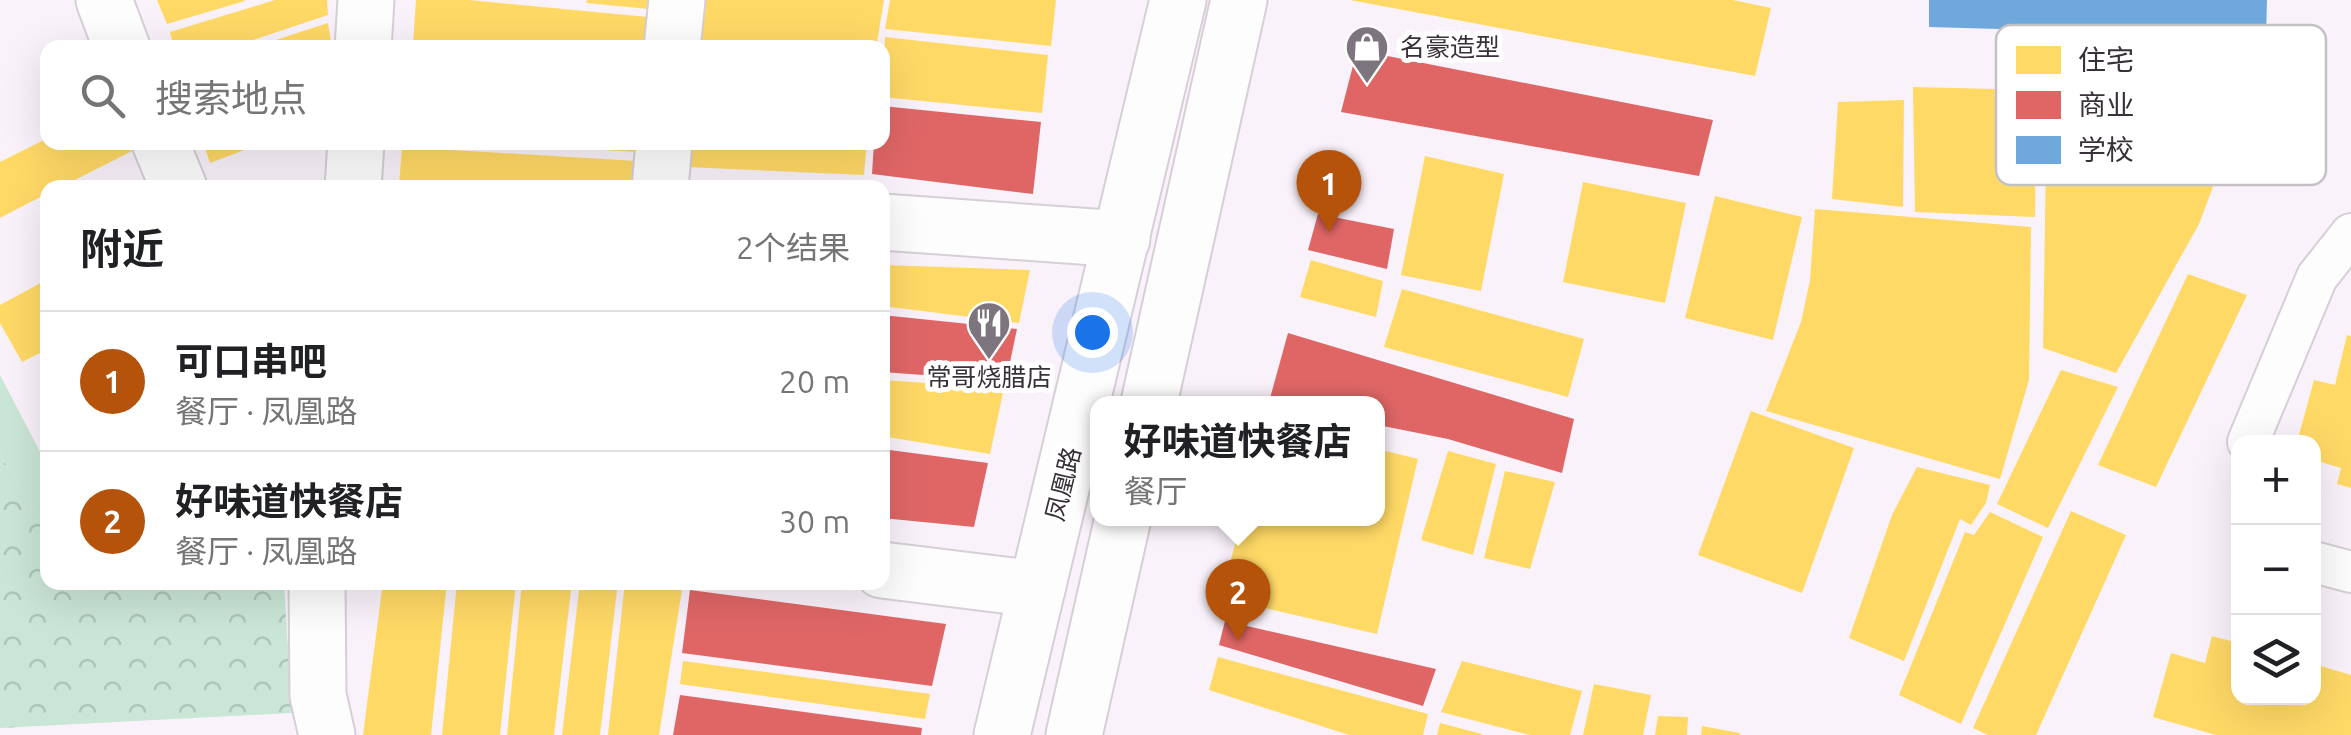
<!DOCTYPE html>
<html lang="zh">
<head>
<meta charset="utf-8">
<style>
  body { margin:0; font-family:Ubuntu,"Noto Sans SC",sans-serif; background:#f6f6f6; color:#202124 }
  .controls { position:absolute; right:30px; bottom:30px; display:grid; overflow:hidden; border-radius:20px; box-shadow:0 10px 40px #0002 }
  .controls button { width:90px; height:90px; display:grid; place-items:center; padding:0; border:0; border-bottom:2px solid #e0e0e0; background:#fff; color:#202124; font:50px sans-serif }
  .you { position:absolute; left:1092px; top:332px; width:35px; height:35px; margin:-25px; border:8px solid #fff; border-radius:50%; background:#1a73e8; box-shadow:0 0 0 15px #1a73e833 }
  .badge { display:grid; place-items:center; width:65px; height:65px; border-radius:50%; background:#b45309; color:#fff; font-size:32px; font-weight:700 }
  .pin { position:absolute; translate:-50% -82px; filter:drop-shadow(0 2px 5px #0008) }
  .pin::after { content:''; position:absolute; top:52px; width:35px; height:30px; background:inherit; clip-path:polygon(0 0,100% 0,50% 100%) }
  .popup { position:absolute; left:1090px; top:396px; width:295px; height:130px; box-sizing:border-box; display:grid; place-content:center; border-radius:20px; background:#fff; filter:drop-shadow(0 2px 8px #0005); font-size:32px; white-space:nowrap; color:#757577 }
  .popup b { font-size:38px; color:#202124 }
  .popup::after { content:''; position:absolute; left:50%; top:100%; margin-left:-20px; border:20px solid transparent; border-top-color:#fff }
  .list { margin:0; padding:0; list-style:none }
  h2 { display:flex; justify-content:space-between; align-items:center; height:130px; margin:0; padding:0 40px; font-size:42px }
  h2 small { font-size:32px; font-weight:400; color:#757577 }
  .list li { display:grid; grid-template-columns:65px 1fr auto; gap:30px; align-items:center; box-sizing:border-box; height:140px; padding:0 40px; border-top:2px solid #e0e0e0 }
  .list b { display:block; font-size:38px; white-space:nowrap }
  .list p { margin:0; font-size:32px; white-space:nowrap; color:#757577 }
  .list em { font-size:32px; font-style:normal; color:#757577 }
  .icon { flex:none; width:55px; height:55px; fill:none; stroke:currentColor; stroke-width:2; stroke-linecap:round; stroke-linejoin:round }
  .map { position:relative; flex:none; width:2351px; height:735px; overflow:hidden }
  .search { position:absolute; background:#fff; box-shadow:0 10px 40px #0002; left:40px; top:40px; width:850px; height:110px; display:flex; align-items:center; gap:25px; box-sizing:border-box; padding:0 35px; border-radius:20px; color:#757577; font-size:38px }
  .panel { position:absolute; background:#fff; box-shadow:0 10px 40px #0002; left:40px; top:180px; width:850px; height:410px; border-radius:20px }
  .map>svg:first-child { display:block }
  .green { fill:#cae6d6 }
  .forest { fill:url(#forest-crowns) }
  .homes { fill:#ffd966 }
  .shops { fill:#e06666 }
  .schools { fill:#6fa8dc }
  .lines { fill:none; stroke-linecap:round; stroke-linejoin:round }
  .lane-casing { stroke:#d6cfd6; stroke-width:44 }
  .street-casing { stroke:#d6cfd6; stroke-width:59 }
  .secondary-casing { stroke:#d6cfd6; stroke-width:59 }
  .lane { stroke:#fefdfe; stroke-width:40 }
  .street { stroke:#fefdfe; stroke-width:55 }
  .secondary { stroke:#fefdfe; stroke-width:55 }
  .labels { text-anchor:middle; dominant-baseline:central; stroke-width:10; stroke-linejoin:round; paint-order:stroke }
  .poi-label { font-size:25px; fill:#393139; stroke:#fff; text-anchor:start }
  .street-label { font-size:25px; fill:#393139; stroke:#fff }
  .key { fill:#fff; stroke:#c4c1c4; stroke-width:2.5 }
  .key-label { font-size:28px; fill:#393139 }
</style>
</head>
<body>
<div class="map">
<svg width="2351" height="735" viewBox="0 0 2351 735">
  <defs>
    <pattern id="forest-crowns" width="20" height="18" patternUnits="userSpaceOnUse" patternTransform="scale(2.5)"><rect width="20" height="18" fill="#cae6d6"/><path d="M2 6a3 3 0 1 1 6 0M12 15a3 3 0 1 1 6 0" fill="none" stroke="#aec6b8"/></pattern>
  </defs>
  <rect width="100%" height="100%" fill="#faf2fa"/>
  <!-- green -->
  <path class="green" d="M0,375l47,90v67l-47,-77z"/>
  <!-- forest -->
  <path class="forest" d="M0,455l47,77 1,50 236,1 8,130 -292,15z"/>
  <!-- homes -->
  <path class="homes" d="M157,0h87l1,1 -78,23z
    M275,0h52l1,15 -99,33h-55l-4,-16z
    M416,0h53l179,17 -3,31h-177l-55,-4z
    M587,0h63l-1,9 -63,-6z
    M702,0h182l-7,43 -179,-1z
    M890,0h166l-5,46 -166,-17z
    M1350,0h383l38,8 -16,68z
    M328,23l4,25h-78v-1z
    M885,37l163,18 -6,58 -160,-16z
    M1913,87l123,3 -1,127 -120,-5z
    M2047,95l199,4 -47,125 -83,149 -73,-25z
    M1904,100l-1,107 -71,-8 6,-97z
    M48,138v4h92l2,4 -83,42h-11v5l-48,25v-56z
    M203,142h60v1l-53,20z
    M520,142h118l-1,10 -117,-7z
    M688,142h179l-3,33 -178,-8z
    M402,147l234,14 -2,27 -235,-3z
    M1425,156l79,18 -23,117 -80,-16z
    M1583,182l103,21 -21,100 -102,-21z
    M1715,196l87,21 -29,123 -88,-22z
    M1815,209l216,18 -2,153 -29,99 -234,-68 35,-89 9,-42z
    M1311,260l72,21 -7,36 -76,-20z
    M882,265l148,5 -11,53 -137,-17z
    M2188,274l59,21 -91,192 -58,-22z
    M48,279v70l-26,13 -22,-39v-18z
    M1402,289l182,50 -16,58 -184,-50z
    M2347,335l4,1v152l-14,-4 4,-16 -27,-8v-18h-17l17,-62 21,5z
    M2061,370l57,17 -70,141 -51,-24z
    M882,380l122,8 -14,66 -108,-18z
    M1751,411l103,37 -52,145 -104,-38z
    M1378,449l40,10 -41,175 -155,-36 19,-80h137z
    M1448,451l48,13 -23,91 -52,-15z
    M1917,467l73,18 -4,18 -15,22 -11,-6 -56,142 -55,-23 43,-123z
    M1505,471l50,11 -25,87 -46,-11z
    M2071,511l55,24 -90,200h-48l-15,-7z
    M1990,512l53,25 -82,187 -62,-29 66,-163 9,3z
    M383,582h64l-16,153h-68z
    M457,582h59l-16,153h-58z
    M522,582h50l-18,153h-47z
    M580,582h38l-18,153h-38z
    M625,582l57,8 -23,145h-51z
    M2212,636l26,7v55h76v-34l37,11v60h-135l-63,-18 18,-64 34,10z
    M1218,657l210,57 -5,21h-74l-140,-45z
    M683,661l247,33 -5,25 -245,-35z
    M1462,661l120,30 -12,44h-40l-89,-23z
    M1594,684l57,11 -8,40h-60z
    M1658,716l30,1 -1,18h-32z
    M1440,723l42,11v1h-45z
    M1702,726l38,7v2h-39z"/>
  <!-- shops -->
  <path class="shops" d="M1357,50l356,70 -14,56 -358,-64z
    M882,106l159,16 -8,72 -161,-20 2,-32h8z
    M1318,214l76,15 -7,40 -79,-19z
    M882,315l135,14 -11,52 -124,-9z
    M1288,333l286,86 -12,54 -114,-34 -70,-14v-22l-109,-1z
    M882,449l106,14 -14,64 -92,-9z
    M690,590l256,34 -14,62 -250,-33z
    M1225,621l211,48 -13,37 -204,-61z
    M680,695l242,33 -1,7h-248z"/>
  <!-- schools -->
  <path class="schools" d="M1929,0h338l-1,37 -337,-10z"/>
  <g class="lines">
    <!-- lane casing -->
    <g class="lane-casing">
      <path id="lane" d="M2248,442l69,-165 34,-43
        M2314,562l37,10"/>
    </g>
    <!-- street casing -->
    <g class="street-casing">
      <path id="street" d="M104,0l18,48
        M363,48l3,-48
        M672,48l5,-48
        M160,142l19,46
        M353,188l3,-46
        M660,188l4,-46
        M882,222l240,17
        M882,570l155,19
        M317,582l1,113 9,40"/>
    </g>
    <!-- secondary casing -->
    <g class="secondary-casing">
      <path id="secondary" d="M1149,403l90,-403
        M1002,735l176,-735
        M1074,735l49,-217"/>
    </g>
    <!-- lane -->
    <use href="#lane" class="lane"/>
    <!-- street -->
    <use href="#street" class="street"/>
    <!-- secondary -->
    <use href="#secondary" class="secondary"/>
  </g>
  <!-- icons -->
  <defs>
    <g id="shop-pin" transform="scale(2.25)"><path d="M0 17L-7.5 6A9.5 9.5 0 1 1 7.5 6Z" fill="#7d757d" stroke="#fff"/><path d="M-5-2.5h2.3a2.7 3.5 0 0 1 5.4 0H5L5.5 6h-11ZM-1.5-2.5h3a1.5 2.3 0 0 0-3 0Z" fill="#fff"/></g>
    <g id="restaurant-pin" transform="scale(2.25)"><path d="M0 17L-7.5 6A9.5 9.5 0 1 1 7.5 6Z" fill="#7d757d" stroke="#fff"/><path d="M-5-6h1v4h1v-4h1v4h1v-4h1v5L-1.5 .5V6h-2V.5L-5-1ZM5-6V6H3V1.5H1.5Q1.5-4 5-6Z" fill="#fff"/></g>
  </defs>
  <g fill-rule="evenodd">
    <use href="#shop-pin" x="1367" y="47"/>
    <use href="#restaurant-pin" x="989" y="323"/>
  </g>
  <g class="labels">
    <!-- poi labels -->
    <g class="poi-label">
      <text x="1400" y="47">名豪造型</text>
      <text x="989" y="377" text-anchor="middle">常哥烧腊店</text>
    </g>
    <!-- street labels -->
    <g class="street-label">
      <text transform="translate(1063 484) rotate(-76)">凤凰路</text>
    </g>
  </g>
  <!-- legend -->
  <rect x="1996" y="25" width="330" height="160" rx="15" class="key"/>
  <rect x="2016" y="46" width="45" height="28" fill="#ffd966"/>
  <rect x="2016" y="91" width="45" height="28" fill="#e06666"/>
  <rect x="2016" y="136" width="45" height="28" fill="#6fa8dc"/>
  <g class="key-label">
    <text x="2078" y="70">住宅</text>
    <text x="2078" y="115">商业</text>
    <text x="2078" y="160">学校</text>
  </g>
</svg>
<div class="controls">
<button>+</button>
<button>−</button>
<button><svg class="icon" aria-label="layers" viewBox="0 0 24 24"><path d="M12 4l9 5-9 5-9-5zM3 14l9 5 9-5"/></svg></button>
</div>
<div class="you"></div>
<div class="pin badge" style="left:1329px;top:232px">1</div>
<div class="pin badge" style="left:1238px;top:641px">2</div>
<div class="popup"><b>好味道快餐店</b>餐厅</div>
<div class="search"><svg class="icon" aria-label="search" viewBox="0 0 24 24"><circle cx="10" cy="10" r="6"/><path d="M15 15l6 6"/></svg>搜索地点</div>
<section class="panel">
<h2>附近<small>2个结果</small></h2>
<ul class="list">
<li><span class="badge">1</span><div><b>可口串吧</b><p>餐厅 · 凤凰路</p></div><em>20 m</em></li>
<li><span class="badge">2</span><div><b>好味道快餐店</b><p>餐厅 · 凤凰路</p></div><em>30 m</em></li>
</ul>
</section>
</div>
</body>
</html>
